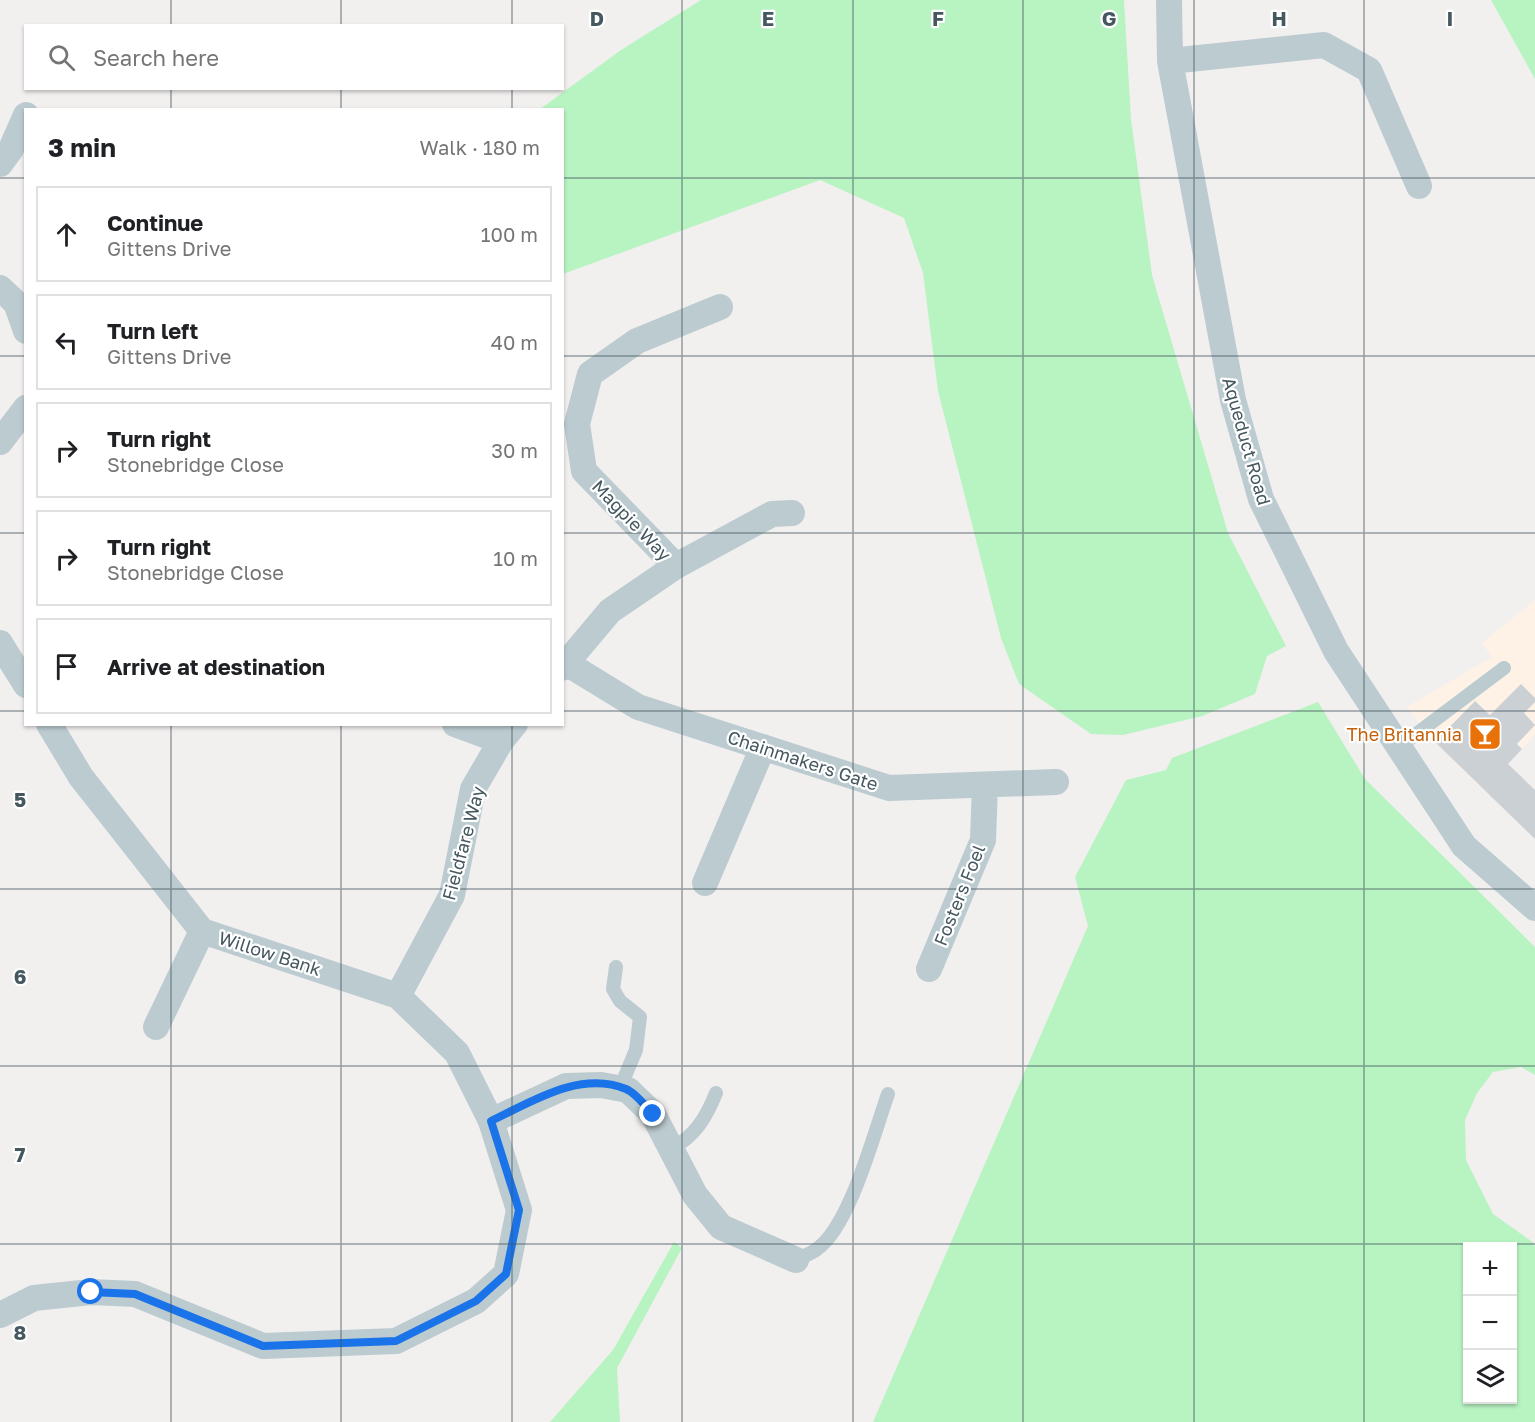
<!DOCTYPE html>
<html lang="en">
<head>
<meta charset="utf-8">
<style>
  body { margin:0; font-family:"Golos Text",sans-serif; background:#f6f6f6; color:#202124 }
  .controls { position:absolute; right:18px; bottom:18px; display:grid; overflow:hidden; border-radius:0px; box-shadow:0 2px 4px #0004 }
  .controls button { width:54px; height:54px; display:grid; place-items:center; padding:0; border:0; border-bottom:2px solid #e0e0e0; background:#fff; color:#202124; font:30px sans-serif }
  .stop { position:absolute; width:18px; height:18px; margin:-14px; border:4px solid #1a73e8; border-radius:50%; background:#fff }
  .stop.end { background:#1a73e8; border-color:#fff; box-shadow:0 2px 6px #0008 }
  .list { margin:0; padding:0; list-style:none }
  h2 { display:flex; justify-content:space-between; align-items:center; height:78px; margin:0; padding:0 24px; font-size:26px }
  h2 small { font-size:20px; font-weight:400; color:#757577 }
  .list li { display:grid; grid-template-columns:39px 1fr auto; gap:18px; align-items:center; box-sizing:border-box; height:96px; margin:0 12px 12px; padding:0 12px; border:2px solid #e0e0e0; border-radius:0px }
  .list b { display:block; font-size:22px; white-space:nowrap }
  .list p { margin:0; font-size:20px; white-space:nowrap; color:#757577 }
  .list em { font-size:20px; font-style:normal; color:#757577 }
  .icon { flex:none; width:33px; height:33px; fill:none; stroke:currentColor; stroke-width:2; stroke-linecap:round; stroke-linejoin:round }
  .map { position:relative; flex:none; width:1535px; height:1422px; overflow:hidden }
  .search { position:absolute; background:#fff; box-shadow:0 2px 4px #0004; left:24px; top:24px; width:540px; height:66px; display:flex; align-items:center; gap:15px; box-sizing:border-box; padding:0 21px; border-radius:0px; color:#757577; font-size:22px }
  .panel { position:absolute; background:#fff; box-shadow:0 2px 4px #0004; left:24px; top:108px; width:540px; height:618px; border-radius:0px }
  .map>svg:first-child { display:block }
  .commercial { fill:#fef2e7 }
  .green { fill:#b8f4c2; fill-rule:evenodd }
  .building { fill:#cad0d4 }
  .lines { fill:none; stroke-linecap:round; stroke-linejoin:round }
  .service { stroke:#bbcbd0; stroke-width:14 }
  .minor { stroke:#bbcbd0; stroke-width:26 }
  .route { stroke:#1a73e8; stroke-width:8 }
  .grid { fill:none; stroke:#45585f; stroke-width:1.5; stroke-opacity:0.55 }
  .labels { text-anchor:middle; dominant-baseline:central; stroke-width:4.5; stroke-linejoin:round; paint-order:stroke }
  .street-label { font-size:18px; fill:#45585f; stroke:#fff }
  .food-label { font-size:18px; fill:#c56008; stroke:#fff; text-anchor:end }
  .grid-label { font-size:20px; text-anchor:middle; font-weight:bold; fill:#45585f; stroke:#fff; stroke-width:4.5; stroke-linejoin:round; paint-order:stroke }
</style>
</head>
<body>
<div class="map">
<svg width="1535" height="1422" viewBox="0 0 1535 1422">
  <rect width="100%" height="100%" fill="#f2efef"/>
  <!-- commercial -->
  <path class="commercial" d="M1535,600v134l-13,15 -25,19 -18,18 -44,-44 -28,-35 85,-50 -10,-14z"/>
  <!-- green -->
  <path class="green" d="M701,0h423l7,119 21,156 76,258 58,113 -19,10 -12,38 -53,22 -79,19 -32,-1 -72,-50 -18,-46 -63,-247 -15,-118 -19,-55 -84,-38 -257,94 -1,-164 -22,-1 81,-59z
    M1491,0h44v79z
    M1318,702l47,77 170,168v128l-14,-8 -28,5 -16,21 -12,27 1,40 27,54 41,29 1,4v175h-662l215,-496 -13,-49 51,-97 40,-10 6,-12zM1512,1246v154h-44v-154z
    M674,1242l8,6 -65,120 3,54h-70l63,-72z"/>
  <!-- building -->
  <path class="building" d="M1521,684l14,14v4l-11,11 11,12 -18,19 5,5 -14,15 27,26v49l-100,-97 40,-41 15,14z"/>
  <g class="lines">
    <!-- service -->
    <path class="service" d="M1399,747l105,-79
      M616,967l-3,22 7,12 20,16 -4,33 -16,38
      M671,1149c24,-13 35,-31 45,-56
      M796,1260c7,-4 15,-6 21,-11 33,-23 57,-116 71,-155"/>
    <!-- minor -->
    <path class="minor" d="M1169,0l1,61 63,339 28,99 75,152 128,195 71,62
      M1170,61l154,-16 45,25 50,116
      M0,164l11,-15 15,-34
      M0,288l16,15 10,28
      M0,442l26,-34
      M676,566l-92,-95 -7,-47 13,-50 47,-33 83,-34
      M0,643l26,42
      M566,663l72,44 251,81 167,-6
      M562,668l48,-57 66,-45 96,-52 20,-1
      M455,724l46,17
      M705,883l58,-136
      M929,969l54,-129 2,-55
      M398,996l54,-101 21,-106 28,-48 14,-17
      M156,1027l46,-96
      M491,1121l75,-35 35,-1 27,5 25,24 42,81 26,32 75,33
      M0,1315l34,-17 57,-6 44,2 128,52 133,-5 80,-40 30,-27 13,-64 -28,-89 -34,-68 -59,-57 -196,-65 -121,-154 -32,-53"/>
  </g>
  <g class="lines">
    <!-- route -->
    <path class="route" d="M91,1292l44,2 128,52 133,-5 80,-40 30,-27 13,-64 -28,-89c40,-19 89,-51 135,-32 10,4 20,18 27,25"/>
  </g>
  <!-- grid -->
  <path class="grid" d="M171,0v26M341,0v26M512,0v26M682,0v1422M853,0v1422M1023,0v1422M1194,0v1422M1364,0v1422M171,88v22M341,88v22M512,88v22M0,178h26M562,178h973M0,356h26M562,356h973M0,533h26M562,533h973M0,711h26M562,711h973M171,724v698M341,724v698M512,724v698M0,889h1535M0,1066h1535M0,1244h1535"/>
  <!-- icons -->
  <defs>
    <g id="bar-square" transform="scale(1.725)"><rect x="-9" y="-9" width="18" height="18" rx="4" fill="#e8710a" stroke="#fff"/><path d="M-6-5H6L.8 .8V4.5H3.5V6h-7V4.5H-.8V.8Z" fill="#fff"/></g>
  </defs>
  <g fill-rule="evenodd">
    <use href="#bar-square" x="1485" y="734"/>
  </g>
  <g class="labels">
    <!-- street labels -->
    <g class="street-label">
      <text transform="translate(1247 441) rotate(74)">Aqueduct Road</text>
      <text transform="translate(632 520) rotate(46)">Magpie Way</text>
      <text transform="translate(803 760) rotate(18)">Chainmakers Gate</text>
      <text transform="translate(463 843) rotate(-75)">Fieldfare Way</text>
      <text transform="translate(959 895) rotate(-68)">Fosters Foel</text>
      <text transform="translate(270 953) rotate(18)">Willow Bank</text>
    </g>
    <!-- food labels -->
    <g class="food-label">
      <text x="1462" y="734">The Britannia</text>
    </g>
  </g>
  <g class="grid-label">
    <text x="597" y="26">D</text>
    <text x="768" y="26">E</text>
    <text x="938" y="26">F</text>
    <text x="1109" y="26">G</text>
    <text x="1279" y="26">H</text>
    <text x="1450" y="26">I</text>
    <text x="20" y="807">5</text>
    <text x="20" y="984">6</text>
    <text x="20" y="1162">7</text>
    <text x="20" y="1340">8</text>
  </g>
</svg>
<div class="controls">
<button>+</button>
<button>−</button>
<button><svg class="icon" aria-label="layers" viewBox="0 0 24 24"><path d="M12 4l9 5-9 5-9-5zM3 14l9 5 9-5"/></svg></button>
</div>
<div class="stop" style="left:91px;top:1292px"></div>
<div class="stop end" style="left:653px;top:1114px"></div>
<div class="search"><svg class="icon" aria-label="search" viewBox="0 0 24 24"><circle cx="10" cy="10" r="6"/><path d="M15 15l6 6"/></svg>Search here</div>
<section class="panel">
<h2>3 min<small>Walk · 180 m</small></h2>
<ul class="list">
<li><svg class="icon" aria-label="ahead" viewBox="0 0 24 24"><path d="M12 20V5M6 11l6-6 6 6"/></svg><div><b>Continue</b><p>Gittens Drive</p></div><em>100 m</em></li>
<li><svg class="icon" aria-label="left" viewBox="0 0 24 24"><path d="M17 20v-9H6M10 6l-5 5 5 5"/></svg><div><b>Turn left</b><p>Gittens Drive</p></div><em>40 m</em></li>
<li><svg class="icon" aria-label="right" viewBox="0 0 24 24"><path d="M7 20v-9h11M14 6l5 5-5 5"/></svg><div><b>Turn right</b><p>Stonebridge Close</p></div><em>30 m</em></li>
<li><svg class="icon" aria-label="right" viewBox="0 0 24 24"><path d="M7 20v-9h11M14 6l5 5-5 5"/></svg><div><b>Turn right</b><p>Stonebridge Close</p></div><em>10 m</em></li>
<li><svg class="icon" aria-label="arrive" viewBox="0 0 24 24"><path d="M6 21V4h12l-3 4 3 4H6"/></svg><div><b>Arrive at destination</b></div></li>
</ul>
</section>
</div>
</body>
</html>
